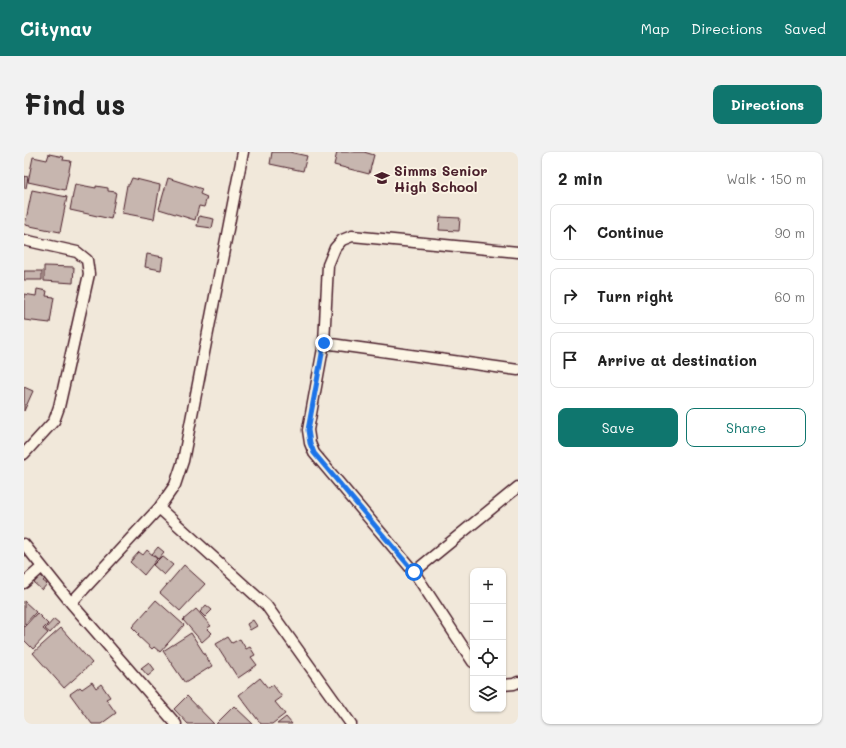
<!DOCTYPE html>
<html lang="en">
<head>
<meta charset="utf-8">
<style>
  body { margin:0; font-family:Mali,sans-serif; background:#f2f2f2; color:#222 }
  .controls { position:absolute; right:12px; bottom:12px; display:grid; overflow:hidden; border-radius:8px; box-shadow:0 1px 3px #0004 }
  .controls button { width:36px; height:36px; display:grid; place-items:center; padding:0; border:0; border-bottom:1px solid #e0e0e0; background:#fff; color:#222; font:20px sans-serif }
  .stop { position:absolute; width:12px; height:12px; margin:-9px; border:3px solid #1a73e8; border-radius:50%; background:#fff }
  .stop.end { background:#1a73e8; border-color:#fff; box-shadow:0 1px 4px #0008 }
  .list { margin:0; padding:0; list-style:none }
  h2 { display:flex; justify-content:space-between; align-items:center; height:52px; margin:0; padding:0 16px; font-size:17px }
  h2 small { font-size:13px; font-weight:400; color:#767676 }
  .list li { display:grid; grid-template-columns:26px 1fr auto; gap:12px; align-items:center; box-sizing:border-box; height:56px; margin:0 8px 8px; padding:0 8px; border:1px solid #e0e0e0; border-radius:8px }
  .list b { display:block; font-size:15px; white-space:nowrap }
  .list em { font-size:13px; font-style:normal; color:#767676 }
  .actions { display:flex; gap:8px; padding:12px 16px }
  .actions a { flex:1; padding:9px 0; border:1px solid #0f766e; border-radius:8px; text-align:center; font-size:14px; color:#0f766e }
  .actions .main { background:#0f766e; color:#fff }
  .icon { flex:none; width:22px; height:22px; fill:none; stroke:currentColor; stroke-width:2; stroke-linecap:round; stroke-linejoin:round }
  .map { position:relative; flex:none; width:494px; height:572px; overflow:hidden; border-radius:8px }
  header { display:flex; align-items:center; gap:24px; box-sizing:border-box; height:56px; padding:0 20px; background:#0f766e; color:#fff }
  header strong { font-size:19px }
  nav { display:flex; gap:22px; margin-inline-start:auto; font-size:14px }
  .intro { display:flex; align-items:center; justify-content:space-between; box-sizing:border-box; height:96px; padding:0 24px }
  h1 { margin:0; font-size:28px }
  .button { padding:10px 18px; border-radius:8px; background:#0f766e; color:#fff; font-size:14px; font-weight:700 }
  main { display:flex; gap:24px; padding:0 24px }
  aside { flex:1; background:#fff; border-radius:8px; box-shadow:0 1px 3px #0004 }
  .map>svg:first-child { display:block }
  .building { fill:#c7b6af; stroke:#4a1f2b }
  .lines { fill:none; stroke-linecap:round; stroke-linejoin:round }
  .minor-casing { stroke:#4a1f2b; stroke-width:13 }
  .minor { stroke:#fcf5e5; stroke-width:10 }
  .route { stroke:#1a73e8; stroke-width:5 }
  .labels { text-anchor:middle; dominant-baseline:central; stroke-width:3.5; stroke-linejoin:round; paint-order:stroke }
  .poi-label { font-size:14px; font-weight:bold; fill:#4a1f2b; stroke:#fcf5e5; text-anchor:start }
</style>
</head>
<body>
<header>
<strong>Citynav</strong>
<nav><a>Map</a><a>Directions</a><a>Saved</a></nav>
</header>
<div class="intro"><h1>Find us</h1><a class="button">Directions</a></div>
<main>
<div class="map">
<svg width="494" height="572" viewBox="0 0 494 572">
  <rect width="100%" height="100%" fill="#f1e8da"/>
  <filter id="ink" filterUnits="userSpaceOnUse"><feTurbulence type="fractalNoise" baseFrequency=".025" numOctaves="2"/><feDisplacementMap in="SourceGraphic" scale="8" xChannelSelector="R" yChannelSelector="G"/><feConvolveMatrix kernelMatrix="1 2 1 2 8 2 1 2 1" color-interpolation-filters="sRGB"/></filter>
  <g filter="url(#ink)">
    <!-- building -->
    <path class="building" d="M248,0h17l18,4 -4,15 -33,-7z
      M313,0h27l10,3 -5,19 -35,-9z
      M25,2l15,3 -1,3 8,1 -6,29 -37,-8 5,-25 14,3z
      M0,24l4,1 -2,11h-2z
      M108,26l28,7 -6,34 -32,-6 5,-28h2z
      M144,26l34,11 -2,5 7,3 -3,10 -5,-1 -4,14 -36,-11z
      M51,32l21,4v-2l12,2v3l8,1 -5,27 -41,-9z
      M8,38l35,7 -7,35 -35,-7z
      M175,64l15,3 -2,9 -15,-2z
      M416,65l20,1 -1,13 -20,-1z
      M123,102l16,3 -2,13 -16,-3z
      M20,114l30,1 -1,16 -29,-2z
      M0,119h18v9h-18z
      M13,137l10,2 -1,5 8,1 -4,26 -26,-3v-26l12,2z
      M0,235l9,4 -9,20z
      M134,395l6,5 -6,7 -6,-5z
      M123,398l10,9 -13,16 -14,-13 9,-10 4,3z
      M138,404l11,9 -9,10 -11,-10z
      M160,413l21,19 -25,27 -20,-18z
      M16,423l5,4 -2,2 4,3 -5,6 -8,-7z
      M132,448l28,25 -24,27 -6,-5 -2,2 -15,-14 2,-1 -7,-7z
      M0,449l12,11 -12,13z
      M182,453l6,5 -7,7 -5,-5z
      M172,457l15,17 -4,2 5,5 -10,9 -19,-22z
      M13,461l11,11 -5,5 5,4 -15,16 -9,-9v-13z
      M30,467l5,4 -9,10 -5,-4z
      M229,468l4,6 -7,4 -3,-6z
      M37,476l31,35 -28,25 -31,-35z
      M167,481l21,33 -27,17 -22,-32z
      M204,485l4,6 8,-4 6,10 4,-2 5,8 -4,2 6,8 -19,13 -22,-34z
      M125,510l6,8 -7,6 -7,-8z
      M236,526l8,10 5,-3 9,12 -7,5 10,12 -13,10h-11l-22,-29z
      M68,530l4,6 5,-4 9,13 -4,2 10,14 -15,11h-9l-22,-30 10,-7 2,2z
      M163,544l27,28h-26l-14,-15z
      M210,554l19,18h-37z
      M262,565l6,7h-15z"/>
    <g class="lines">
      <!-- minor casing -->
      <g class="minor-casing">
        <path id="minor" d="M0,88l53,12 10,8 2,14 -30,133 -5,14 -30,33
          M300,191l194,27
          M135,356l107,97 85,119
          M0,392l47,59 105,121
          M390,420l104,-85
          M0,431l18,-16
          M47,451l88,-95 16,-23 8,-24 60,-309
          M449,510l-59,-90 -100,-119 -4,-10 -2,-13 16,-87 4,-78 7,-17 7,-8 10,-4 166,16
          M479,533l11,-1 4,-2"/>
      </g>
      <!-- minor -->
      <use href="#minor" class="minor"/>
    </g>
  </g>
  <g class="lines" filter="url(#ink)">
    <!-- route -->
    <path class="route" d="M300,191l-16,87 2,13 4,10 100,119"/>
  </g>
  <!-- icons -->
  <defs>
    <g id="school-bare" transform="scale(1.2)"><path d="M0-5L7-2L0 1L-7-2ZM-4 1L0 2.5L4 1V4Q0 6-4 4Z" fill="#4a1f2b" stroke="#fcf5e5" stroke-width="2.5" paint-order="stroke"/></g>
  </defs>
  <g fill-rule="evenodd">
    <use href="#school-bare" x="358" y="26"/>
  </g>
  <g class="labels">
    <!-- poi labels -->
    <g class="poi-label">
      <text x="370" y="18">Simms Senior<tspan x="370" dy="16">High School</tspan></text>
    </g>
  </g>
</svg>
<div class="controls">
<button>+</button>
<button>−</button>
<button><svg class="icon" aria-label="locate" viewBox="0 0 24 24"><circle cx="12" cy="12" r="6"/><path d="M12 2v4M12 18v4M2 12h4M18 12h4"/></svg></button>
<button><svg class="icon" aria-label="layers" viewBox="0 0 24 24"><path d="M12 4l9 5-9 5-9-5zM3 14l9 5 9-5"/></svg></button>
</div>
<div class="stop" style="left:390px;top:420px"></div>
<div class="stop end" style="left:300px;top:191px"></div>
</div>
<aside>
<h2>2 min<small>Walk · 150 m</small></h2>
<ul class="list">
<li><svg class="icon" aria-label="ahead" viewBox="0 0 24 24"><path d="M12 20V5M6 11l6-6 6 6"/></svg><div><b>Continue</b></div><em>90 m</em></li>
<li><svg class="icon" aria-label="right" viewBox="0 0 24 24"><path d="M7 20v-9h11M14 6l5 5-5 5"/></svg><div><b>Turn right</b></div><em>60 m</em></li>
<li><svg class="icon" aria-label="arrive" viewBox="0 0 24 24"><path d="M6 21V4h12l-3 4 3 4H6"/></svg><div><b>Arrive at destination</b></div></li>
</ul>
<div class="actions"><a class="main">Save</a><a>Share</a></div>
</aside>
</main>
</body>
</html>
